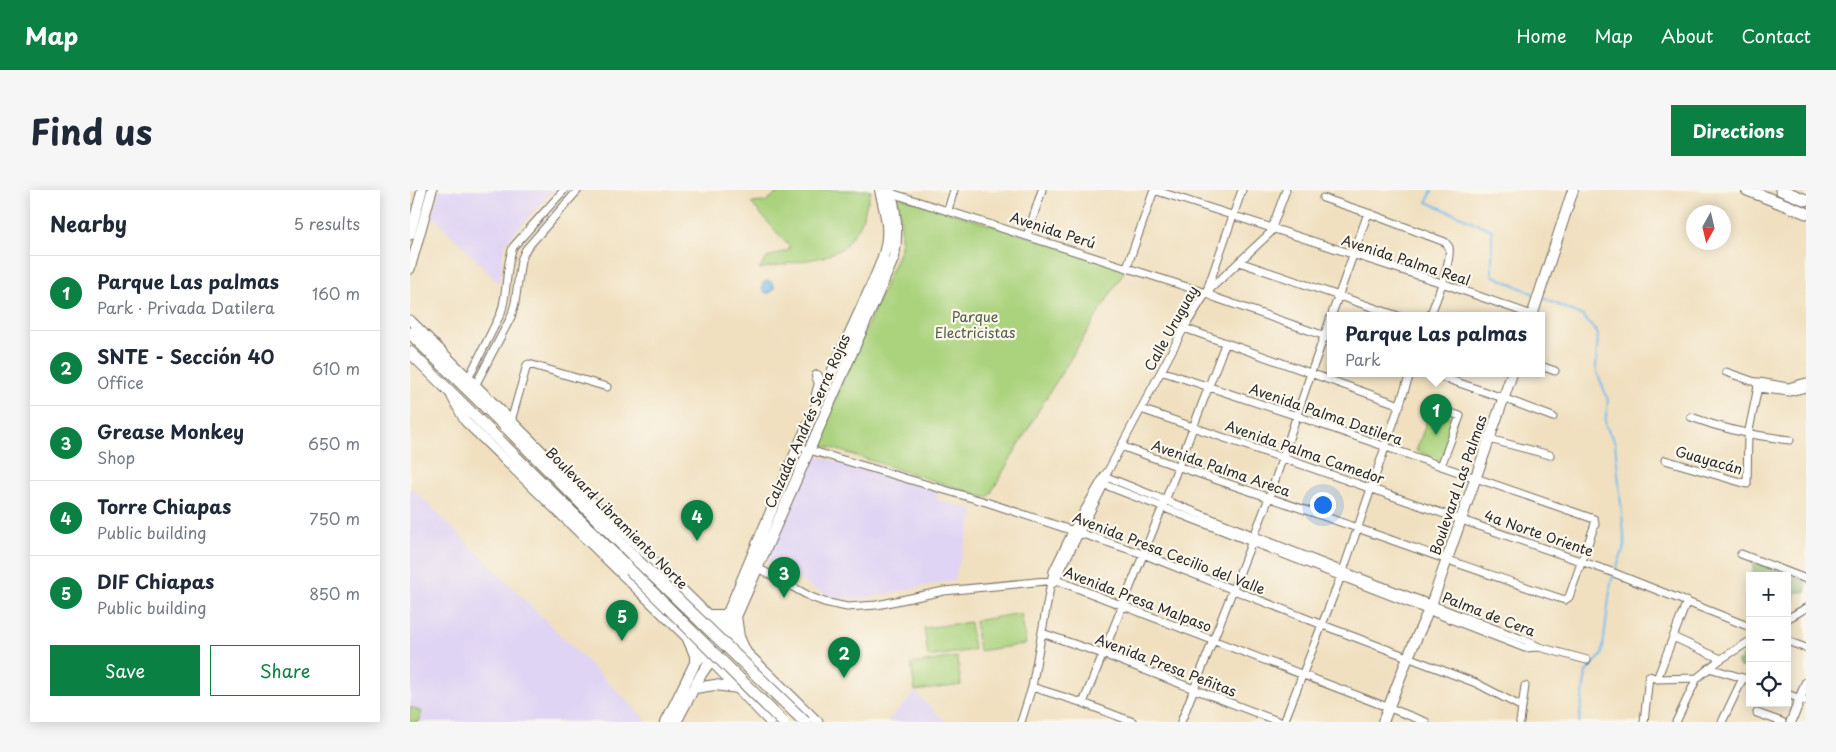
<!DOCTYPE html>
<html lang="en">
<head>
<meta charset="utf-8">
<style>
  body { margin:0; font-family:"Playpen Sans",sans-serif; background:#f6f6f7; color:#1f2937 }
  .controls { position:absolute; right:15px; bottom:15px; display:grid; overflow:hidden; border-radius:0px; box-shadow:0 2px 12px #0003 }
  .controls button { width:45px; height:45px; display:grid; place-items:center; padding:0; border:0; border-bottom:1px solid #e0e1e3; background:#fff; color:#1f2937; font:25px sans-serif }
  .compass { position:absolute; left:1276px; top:15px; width:45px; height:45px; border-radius:50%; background:#fff; box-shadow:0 2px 12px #0003; rotate:188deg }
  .you { position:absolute; left:912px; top:314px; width:18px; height:18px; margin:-12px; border:4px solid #fff; border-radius:50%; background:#1a73e8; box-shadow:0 0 0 8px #1a73e833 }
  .badge { display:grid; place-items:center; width:32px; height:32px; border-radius:50%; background:#0b8043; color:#fff; font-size:16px; font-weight:700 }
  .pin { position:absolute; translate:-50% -41px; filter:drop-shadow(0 1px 2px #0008) }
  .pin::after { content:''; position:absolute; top:26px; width:18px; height:15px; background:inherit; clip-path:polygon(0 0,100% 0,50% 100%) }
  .popup { position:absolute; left:917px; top:122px; width:218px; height:65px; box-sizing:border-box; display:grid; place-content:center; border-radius:0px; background:#fff; filter:drop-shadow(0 1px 4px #0005); font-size:16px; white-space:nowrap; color:#747a83 }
  .popup b { font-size:19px; color:#1f2937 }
  .popup::after { content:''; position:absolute; left:50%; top:100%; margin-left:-10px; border:10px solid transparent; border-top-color:#fff }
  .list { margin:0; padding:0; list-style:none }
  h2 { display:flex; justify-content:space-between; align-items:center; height:65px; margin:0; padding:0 20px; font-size:21px }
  h2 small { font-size:16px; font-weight:400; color:#747a83 }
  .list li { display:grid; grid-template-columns:32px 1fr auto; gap:15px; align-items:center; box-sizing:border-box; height:75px; padding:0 20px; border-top:1px solid #e0e1e3 }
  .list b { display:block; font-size:19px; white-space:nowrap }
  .list p { margin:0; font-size:16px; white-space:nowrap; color:#747a83 }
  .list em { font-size:16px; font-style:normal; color:#747a83 }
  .actions { display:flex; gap:10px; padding:15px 20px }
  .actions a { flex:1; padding:11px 0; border:1px solid #0b8043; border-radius:0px; text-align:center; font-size:18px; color:#0b8043 }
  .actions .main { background:#0b8043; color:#fff }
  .icon { flex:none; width:28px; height:28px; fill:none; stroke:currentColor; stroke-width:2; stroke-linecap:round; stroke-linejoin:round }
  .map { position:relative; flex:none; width:1396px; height:532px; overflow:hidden; border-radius:0px }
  header { display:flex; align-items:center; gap:30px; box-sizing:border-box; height:70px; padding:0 25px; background:#0b8043; color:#fff }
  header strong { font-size:24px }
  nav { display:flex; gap:28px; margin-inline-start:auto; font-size:18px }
  .intro { display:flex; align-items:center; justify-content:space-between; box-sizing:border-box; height:120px; padding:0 30px }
  h1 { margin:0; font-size:35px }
  .button { padding:12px 22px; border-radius:0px; background:#0b8043; color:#fff; font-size:18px; font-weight:700 }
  main { display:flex; gap:30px; padding:0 30px }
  aside { flex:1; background:#fff; border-radius:0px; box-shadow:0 2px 12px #0003 }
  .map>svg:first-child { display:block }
  .built { fill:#e0d4f4 }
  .green { fill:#abd37e; stroke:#6b7f54 }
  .forest { fill:#88b56d; stroke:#5a704c }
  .water { fill:#75bded; stroke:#50748c }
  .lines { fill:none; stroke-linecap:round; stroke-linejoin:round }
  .stream { stroke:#75bded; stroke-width:2 }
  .minor-casing { stroke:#706a5f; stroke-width:9 }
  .tertiary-casing { stroke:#706a5f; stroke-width:11 }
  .secondary-casing { stroke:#706a5f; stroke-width:12 }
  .primary-casing { stroke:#706a5f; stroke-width:13 }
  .trunk-casing { stroke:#706a5f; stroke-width:13 }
  .minor { stroke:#fff; stroke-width:7 }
  .tertiary { stroke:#fff; stroke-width:9 }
  .secondary { stroke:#fff; stroke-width:10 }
  .primary { stroke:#fff; stroke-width:11 }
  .trunk { stroke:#fff; stroke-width:11 }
  .trunk-bridge-casing { stroke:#706a5f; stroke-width:13; stroke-linecap:butt }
  .trunk-bridge { stroke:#fff; stroke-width:11 }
  .labels { text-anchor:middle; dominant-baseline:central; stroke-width:4.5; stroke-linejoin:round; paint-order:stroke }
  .street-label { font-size:14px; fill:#2b2b2b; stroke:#fbf7ec }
  .park-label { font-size:14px; fill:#515d44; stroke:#fbf7ec }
</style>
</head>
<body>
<header>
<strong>Map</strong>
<nav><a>Home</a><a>Map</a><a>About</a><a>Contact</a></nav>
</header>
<div class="intro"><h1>Find us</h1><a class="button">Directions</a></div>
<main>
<aside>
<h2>Nearby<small>5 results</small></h2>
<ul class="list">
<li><span class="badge">1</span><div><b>Parque Las palmas</b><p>Park · Privada Datilera</p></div><em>160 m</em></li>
<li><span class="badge">2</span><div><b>SNTE - Sección 40</b><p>Office</p></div><em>610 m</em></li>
<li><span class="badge">3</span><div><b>Grease Monkey</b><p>Shop</p></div><em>650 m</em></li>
<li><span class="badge">4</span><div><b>Torre Chiapas</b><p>Public building</p></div><em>750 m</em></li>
<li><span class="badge">5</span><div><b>DIF Chiapas</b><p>Public building</p></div><em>850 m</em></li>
</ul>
<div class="actions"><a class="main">Save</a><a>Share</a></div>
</aside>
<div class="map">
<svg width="1396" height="532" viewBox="0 0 1396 532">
  <rect width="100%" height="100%" fill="#fbf7ec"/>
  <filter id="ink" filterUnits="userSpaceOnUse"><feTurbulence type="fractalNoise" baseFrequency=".02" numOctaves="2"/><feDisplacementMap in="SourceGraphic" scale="10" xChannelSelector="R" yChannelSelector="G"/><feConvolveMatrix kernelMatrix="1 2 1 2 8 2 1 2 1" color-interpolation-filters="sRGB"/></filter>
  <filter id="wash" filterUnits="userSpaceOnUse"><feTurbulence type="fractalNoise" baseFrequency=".0096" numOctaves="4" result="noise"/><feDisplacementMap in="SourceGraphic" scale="20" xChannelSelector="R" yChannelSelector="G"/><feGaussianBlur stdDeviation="1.12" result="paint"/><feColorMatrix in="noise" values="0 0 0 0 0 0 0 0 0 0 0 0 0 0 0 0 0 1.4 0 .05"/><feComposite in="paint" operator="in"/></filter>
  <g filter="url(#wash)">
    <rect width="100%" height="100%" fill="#f0e0c0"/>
    <!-- built -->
    <path class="built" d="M29,0h114l-47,52 -4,16 -2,26 -68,-68z
      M401,264l127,37 -2,8 39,11 -21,70 -88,18 -18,1 -15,-2 -11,-4 -55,-32z
      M0,296l238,236h-238z
      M505,503h1l30,29h-60z"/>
    <!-- green -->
    <path class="green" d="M372,0h88l1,1 -11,35 -17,22 -19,9 -65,12 9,-12 21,-7v-4l-38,-43 14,-1z
      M487,6l230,71 -84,136 -55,95 -172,-55 85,-195v-27z
      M1021,220l26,9 -15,41 -26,-9z
      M611,423l5,31 -47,7 -4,-30z
      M560,432l4,28 -46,7 -4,-29z
      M547,467l4,28 -46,6 -4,-27z
      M0,517l12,5 -3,10h-9z"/>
    <!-- forest -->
    <path class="forest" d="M1343,371l53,21v10h-11l-2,13 -6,-2v-27h-34z
      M1340,456v15l-9,7 -4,-6 5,-2 -1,-3 5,-4 -2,-4z"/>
    <!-- water -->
    <path class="water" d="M352 97a6 6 0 1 1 12 0a6 6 0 1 1-12 0Z"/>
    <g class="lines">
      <!-- stream -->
      <path class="stream" d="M1022,0l-5,12 65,28v45l42,19
        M1131,107l42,19 15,18 -2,35 12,31 -3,25 10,18 10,102 -14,37 -9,73 -16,17 -7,50"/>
    </g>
  </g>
  <g filter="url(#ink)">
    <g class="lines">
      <!-- minor casing -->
      <g class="minor-casing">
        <path id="minor" d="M744,0l288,93 90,32
          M481,3l315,100 10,5 115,40
          M913,8l45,15 77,29 4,5c3,15 -13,54 -19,69
          M538,20l6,-20
          M617,46l15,-46
          M829,72l159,54
          M717,77l27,-77
          M797,102l63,-59 16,-43
          M774,138l216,77
          M1131,176l14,5
          M1316,182l29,10h4l29,5 18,-5
          M1023,184l70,24 50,19
          M58,189l33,-66c7,-21 4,-45 12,-66l51,-57
          M1347,195l1,3 31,4 17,-4
          M65,196l36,-69 4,-14 6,-43 5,-11 52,-59
          M1022,216l28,10 -19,50
          M731,219l468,162 141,56
          M1281,227c34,13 63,19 99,23
          M101,231l16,-56 2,-1 78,23
          M1079,249l61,16
          M711,256c78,29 158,54 236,82 69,24 138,49 208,72l4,-3 26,-73 -1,-5 -297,-103 -136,-45
          M396,259l183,54 154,51 177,70 156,59 46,24
          M1255,270l82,24 1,-49 11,-53
          M694,286l239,95 184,70 12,6 48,13
          M690,293l425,165 14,-1
          M1331,364l65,25
          M344,376l57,31 13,5 23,5 30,-2 67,-14 112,-11 370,142
          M644,393l52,-102
          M1377,429l19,-11
          M632,443l61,21 177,68
          M1263,447l48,22
          M1377,451l19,7
          M1299,478l41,12
          M1247,489l30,-78
          M622,497l51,16 50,19
          M1377,504l19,7
          M673,513l82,-202 60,-157
          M1347,523l25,9
          M611,532l11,-35 21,-116 20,-41 31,-54 4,-5 76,-143 22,-35 36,-103
          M771,532l88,-224 42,-125 57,-160
          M874,532l59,-151 67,-197
          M1110,532l5,-36
          M1234,532l5,-46 8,3 40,-1
          M1266,532l21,-44 24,-19 29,-18
          M1312,532l21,-44"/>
      </g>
      <!-- tertiary casing -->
      <g class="tertiary-casing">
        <path id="tertiary" d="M0,45l12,-45
          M0,79l22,-79
          M0,130l206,205 202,197
          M42,207l13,24 246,240 59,61
          M1381,532l15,-39"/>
      </g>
      <!-- secondary casing -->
      <g class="secondary-casing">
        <path id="secondary" d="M1122,126l41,-126
          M407,204l3,-11 -3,-7
          M300,425h13l5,-2
          M326,426l3,21 6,13
          M278,449l7,16v8
          M285,498l20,-3 23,3
          M256,532l29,-59 14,-14 13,-22 77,-182 74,-163c6,-14 13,-29 14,-45 2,-16 -4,-32 -7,-47
          M266,532l26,-49 21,-30 12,-24 159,-362c4,-24 3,-44 -4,-67
          M973,532l25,-65 23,-52 81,-231"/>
      </g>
      <!-- primary casing -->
      <g class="primary-casing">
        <path id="primary" d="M1337,0l59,23
          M1371,0l25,10"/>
      </g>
      <!-- trunk casing -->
      <g class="trunk-casing">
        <path id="trunk" d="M0,143l98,96 130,132
          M0,162l220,218"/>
      </g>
      <!-- minor -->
      <use href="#minor" class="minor"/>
      <!-- tertiary -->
      <use href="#tertiary" class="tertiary"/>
      <!-- secondary -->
      <use href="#secondary" class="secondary"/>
      <!-- primary -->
      <use href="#primary" class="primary"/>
      <!-- trunk -->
      <use href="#trunk" class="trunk"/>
      <!-- trunk-bridge casing -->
      <g class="trunk-bridge-casing">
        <path id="trunk-bridge" d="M228,371l167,161
          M220,380l153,152"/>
      </g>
      <!-- trunk-bridge -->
      <use href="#trunk-bridge" class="trunk-bridge"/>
    </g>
  </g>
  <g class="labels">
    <!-- street labels -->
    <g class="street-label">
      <text transform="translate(643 40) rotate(18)">Avenida Perú</text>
      <text transform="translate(996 70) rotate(18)">Avenida Palma Real</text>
      <text transform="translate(761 138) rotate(-61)">Calle Uruguay</text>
      <text transform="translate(916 224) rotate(19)">Avenida Palma Datilera</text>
      <text transform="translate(397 231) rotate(-66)">Calzada Andrés Serra Rojas</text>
      <text transform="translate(895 262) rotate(19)">Avenida Palma Camedor</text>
      <text transform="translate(1299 270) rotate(16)">Guayacán</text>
      <text transform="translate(811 278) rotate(19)">Avenida Palma Areca</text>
      <text transform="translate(1048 295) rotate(-71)">Boulevard Las Palmas</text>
      <text transform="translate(207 328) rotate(45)">Boulevard Libramiento Norte</text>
      <text transform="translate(1129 343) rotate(19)">4a Norte Oriente</text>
      <text transform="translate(759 363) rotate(21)">Avenida Presa Cecilio del Valle</text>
      <text transform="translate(728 409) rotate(21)">Avenida Presa Malpaso</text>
      <text transform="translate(1079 424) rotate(21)">Palma de Cera</text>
      <text transform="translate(756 475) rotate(21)">Avenida Presa Peñitas</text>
    </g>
    <!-- park labels -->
    <g class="park-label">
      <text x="565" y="126">Parque<tspan x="565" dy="16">Electricistas</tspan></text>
    </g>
  </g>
</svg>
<div class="controls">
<button>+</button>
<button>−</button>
<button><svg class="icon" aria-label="locate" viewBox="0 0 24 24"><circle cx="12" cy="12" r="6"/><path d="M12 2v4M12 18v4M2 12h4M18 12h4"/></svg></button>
</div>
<svg class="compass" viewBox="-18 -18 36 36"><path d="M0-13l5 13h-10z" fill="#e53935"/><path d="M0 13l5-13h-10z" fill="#747a83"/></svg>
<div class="you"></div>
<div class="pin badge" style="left:1026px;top:245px">1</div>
<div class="popup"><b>Parque Las palmas</b>Park</div>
<div class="pin badge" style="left:434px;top:488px">2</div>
<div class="pin badge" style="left:374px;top:408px">3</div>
<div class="pin badge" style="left:287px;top:351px">4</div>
<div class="pin badge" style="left:212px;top:451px">5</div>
</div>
</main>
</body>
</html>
